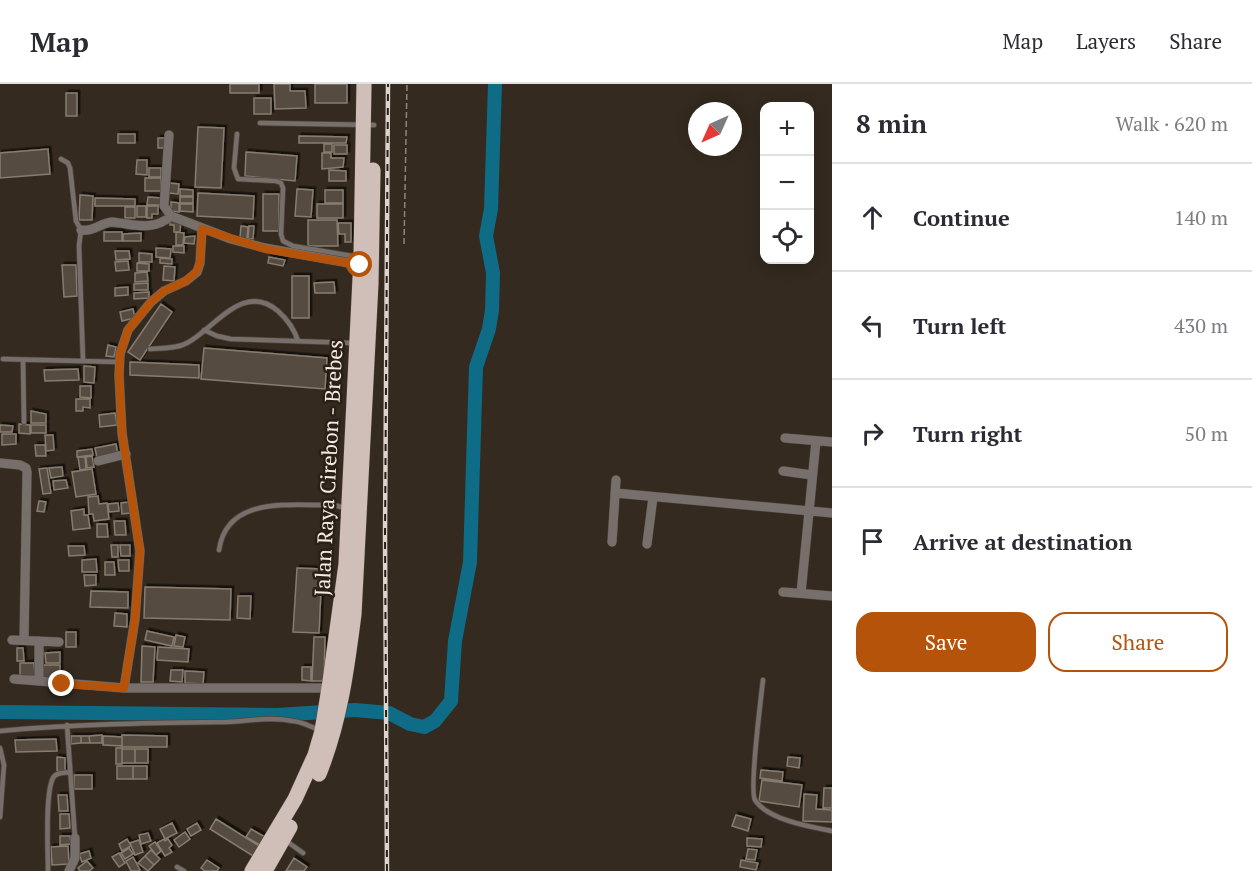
<!DOCTYPE html>
<html lang="en">
<head>
<meta charset="utf-8">
<style>
  body { margin:0; font-family:"PT Serif",serif; background:#f2f2f3; color:#2b2b33 }
  .controls { position:absolute; right:18px; top:18px; display:grid; overflow:hidden; border-radius:12px; box-shadow:0 3px 15px #0003 }
  .controls button { width:54px; height:54px; display:grid; place-items:center; padding:0; border:0; border-bottom:2px solid #e1e1e2; background:#fff; color:#2b2b33; font:30px sans-serif }
  .compass { position:absolute; left:688px; top:18px; width:54px; height:54px; border-radius:50%; background:#fff; box-shadow:0 3px 15px #0003; rotate:225deg }
  .stop { position:absolute; width:18px; height:18px; margin:-14px; border:4px solid #b45309; border-radius:50%; background:#fff }
  .stop.end { background:#b45309; border-color:#fff; box-shadow:0 2px 6px #0008 }
  .list { margin:0; padding:0; list-style:none }
  h2 { display:flex; justify-content:space-between; align-items:center; height:78px; margin:0; padding:0 24px; font-size:26px }
  h2 small { font-size:20px; font-weight:400; color:#7c7c81 }
  .list li { display:grid; grid-template-columns:39px 1fr auto; gap:18px; align-items:center; box-sizing:border-box; height:108px; padding:0 24px; border-top:2px solid #e1e1e2 }
  .list b { display:block; font-size:22px; white-space:nowrap }
  .list em { font-size:20px; font-style:normal; color:#7c7c81 }
  .actions { display:flex; gap:12px; padding:18px 24px }
  .actions a { flex:1; padding:14px 0; border:2px solid #b45309; border-radius:18px; text-align:center; font-size:21px; color:#b45309 }
  .actions .main { background:#b45309; color:#fff }
  .icon { flex:none; width:33px; height:33px; fill:none; stroke:currentColor; stroke-width:2; stroke-linecap:round; stroke-linejoin:round }
  .map { position:relative; flex:none; width:832px; height:787px; overflow:hidden }
  header { display:flex; align-items:center; gap:36px; box-sizing:border-box; height:84px; padding:0 30px; background:#fff; border-bottom:2px solid #e1e1e2 }
  header strong { font-size:28px }
  nav { display:flex; gap:33px; margin-inline-start:auto; font-size:21px }
  main { display:flex }
  aside { flex:1; background:#fff }
  .map>svg:first-child { display:block }
  .lines { fill:none; stroke-linecap:round; stroke-linejoin:round }
  .river { stroke:#0f6c86; stroke-width:14 }
  .building { fill:#544c3f; stroke:#867d6f; stroke-width:1.5; filter:url(#shadow) }
  .service-casing { stroke:#4f453b; stroke-width:6 }
  .minor-casing { stroke:#4f453b; stroke-width:10 }
  .trunk-casing { stroke:#4f453b; stroke-width:16 }
  .path { stroke:#8e867d; stroke-width:1.5; stroke-dasharray:6 3; stroke-linecap:butt }
  .service { stroke:#766f6c; stroke-width:4.5 }
  .minor { stroke:#766f6c; stroke-width:9 }
  .trunk { stroke:#d0beb8; stroke-width:15 }
  .rail-casing { stroke:#dcd5ce; stroke-width:4.5 }
  .rail { stroke:#2a2016; stroke-width:2; stroke-dasharray:7; stroke-linecap:butt }
  .route { stroke:#b45309; stroke-width:8 }
  .labels { text-anchor:middle; dominant-baseline:central; stroke-width:5; stroke-linejoin:round; paint-order:stroke }
  .street-label { font-size:21px; fill:#f2ebe5; stroke:#2a2016 }
</style>
</head>
<body>
<header>
<strong>Map</strong>
<nav><a>Map</a><a>Layers</a><a>Share</a></nav>
</header>
<main>
<div class="map">
<svg width="832" height="787" viewBox="0 0 832 787">
  <defs>
    <filter id="shadow"><feDropShadow dx="2.5" dy="-2.5" stdDeviation="0" flood-color="#0009"/></filter>
  </defs>
  <rect width="100%" height="100%" fill="#342a1f"/>
  <g class="lines">
    <!-- river -->
    <path class="river" d="M0,628l277,3 78,-5 34,3 21,11 14,3 11,-6 16,-20 4,-60 15,-79 6,-195 13,-38 3,-19 1,-37 -7,-37 5,-27 4,-125"/>
  </g>
  <!-- building -->
  <path class="building" d="M230,0h29v9h-29z
    M274,0h16v7h15l1,17 -31,1z
    M315,0h32v19h-32z
    M66,9h11v23h-11z
    M254,14h17v16h-17z
    M198,43l26,1 -3,60 -26,-1z
    M118,50h17v9h-17z
    M299,52l48,1 -1,6h-47z
    M158,54h7v10h-7z
    M324,60h8v8h-8z
    M334,61h13v9h-13z
    M48,65l2,25 -50,4v-25z
    M246,68l51,4 -2,25 -50,-5z
    M322,69h9v5h13l-1,9 -21,2z
    M137,76h10v15l-11,-1z
    M149,84h12v9h-12z
    M329,86l17,1v10h-17z
    M145,94h16v13h-16z
    M169,99l10,1 -1,10 -9,-1z
    M180,105l13,1v6h-13z
    M297,105l16,1 -2,27 -16,-1z
    M325,106h18v13h-18z
    M198,109l56,3 -1,23 -56,-3z
    M263,110h16v37h-16z
    M80,111l13,1 -1,24h-13z
    M148,113l13,1v7h-14z
    M180,113h13v6h-13z
    M95,114l40,1v7h-40z
    M171,118l8,1v9l-8,-1z
    M180,120h13v8l-13,-1z
    M317,120h26v14h-26z
    M137,122h9v11h-9z
    M147,122h11v8h-6v4h-5z
    M125,123h10v11h-10z
    M170,136h11l-1,12h-6v-7h-4z
    M308,136h29l1,26h-30z
    M338,139h13v19h-6v-8h-6z
    M241,142l7,1 -1,12 -7,-1z
    M249,142h5l-1,13h-5z
    M104,148h18v9h-18z
    M176,148l8,1 -1,12h-7z
    M141,149v8h-18v-7z
    M195,152l-1,8 -10,-1 1,-6z
    M173,162h11v7l-11,-1z
    M156,164l15,1 -1,9 -14,-1z
    M115,167h14l1,8 -14,1z
    M139,169l13,1v8h-13z
    M269,173l16,3 -2,6 -15,-3z
    M160,174l12,1v5l-12,-1z
    M128,177l1,9 -13,1 -1,-9z
    M137,179l12,1v7h-12z
    M62,181h14l1,31 -13,1z
    M164,182l11,1 -1,14 -11,-1z
    M147,188l1,9 -13,1v-9z
    M292,192h17v42h-17z
    M334,198l1,11h-20l-1,-10z
    M148,199v7h-14v-6z
    M128,203v8l-13,1v-8z
    M149,208v6l-15,1v-6z
    M161,220l11,8 -32,48 -12,-8z
    M133,225l2,9 -13,3 -2,-9z
    M108,261l8,2 -2,10 -8,-1z
    M204,264l123,10 -2,31 -124,-10z
    M130,278l69,3v13l-69,-3z
    M84,282l11,1 -1,16 -10,-1z
    M78,285l1,11 -34,1 -1,-11z
    M80,302h11v12l-11,-1z
    M76,315h14v9l-7,-1v4h-7z
    M31,327l15,3v9h-15z
    M115,329l2,12 -17,2 -1,-12z
    M19,340l11,1v9l-11,-1z
    M0,341l13,1 -1,6h-12z
    M31,341h15v8h-15z
    M2,350h14v10l-14,1z
    M45,351h8l1,15 -8,1z
    M116,360l2,11 -21,3 -2,-10z
    M35,361h10l1,11h-10z
    M92,365l1,6 -16,2v-6z
    M92,372l2,11 -7,1 -1,-11z
    M78,373h7l1,12 -6,1z
    M62,383l1,9 -12,2 -2,-10z
    M47,384l4,25 -8,1 -4,-25z
    M92,385l4,25 -20,3 -4,-25z
    M66,396l2,8 -14,2 -1,-9z
    M98,412l1,8 8,-1 2,16 -15,2 -1,-7h-4l-1,-17z
    M39,417l7,1 -2,10 -7,-1z
    M129,418l1,11 -8,1 -1,-11z
    M118,419l1,8 -10,1 -1,-8z
    M84,425v6h4l2,13 -17,2 -2,-19z
    M114,437h11l1,14h-11z
    M97,440h10l1,13h-11z
    M111,461h7v12h-6z
    M120,461h10v11h-9z
    M68,462h16l1,9 -16,1z
    M96,475l1,13h-15v-12z
    M118,476h11v11h-10z
    M105,478h9l1,13h-10z
    M297,484l25,1 -3,64 -26,-1z
    M84,491h12v10l-11,1z
    M145,503l86,2 -1,31 -86,-2z
    M91,507l37,1v16l-38,-1z
    M238,512h13l-1,23 -13,-1z
    M115,529l12,1v13l-13,-1z
    M147,547l27,6 -2,9 -27,-6z
    M66,548h10v15h-10z
    M176,551l9,2 -2,10 -9,-1z
    M314,553h11l-1,44h-12z
    M142,562l13,1 -2,35h-12z
    M158,563l31,2 -1,13 -31,-2z
    M17,564h6l1,13h-7z
    M60,568v11h-14l-1,-10z
    M20,579h14l1,13h-15z
    M43,581h17v13l-17,1z
    M302,583h9v14l-9,-1z
    M171,586h12l-1,12 -12,-1z
    M185,587l19,1 -1,12 -18,-1z
    M102,651v8h-12l-1,-7z
    M122,651l45,1v11h-45z
    M71,652h10v7l-10,1z
    M81,652h8l1,7h-9z
    M103,652l19,1v9l-19,-1z
    M56,655l1,12 -41,1 -1,-12z
    M116,664h6v16h-6z
    M122,665h13v14h-13z
    M135,665h13v14h-13z
    M57,673l8,1v13h-8z
    M788,673l12,1 -1,10 -12,-2z
    M117,682h16v13h-16z
    M133,682h14v13h-14z
    M761,686l22,2 -1,9 -22,-3z
    M74,691h18v14h-18z
    M762,696l40,5 -3,22 -40,-6z
    M824,704h8v20h-9z
    M804,710l13,1 -1,14 16,1v12l-29,-1z
    M58,711h9l1,16h-9z
    M60,730h9l1,14 -10,1z
    M736,731l15,4 -3,12 -16,-5z
    M216,735l43,27 -6,10 -43,-27z
    M172,739l5,10 -12,6 -5,-10z
    M197,739l4,7 -10,6 -4,-7z
    M251,745l14,8 -5,8 -14,-8z
    M185,748l5,7 -11,8 -5,-7z
    M148,749l3,8 -10,3 -2,-9z
    M60,752h10l1,8 -11,1z
    M747,754l15,1 -1,8 -14,-1z
    M127,755l4,7 -9,5 -3,-7z
    M164,755l1,2 3,-2 4,6 -3,3 3,4 -7,4 -8,-13z
    M139,756l4,12 -8,3 -5,-12z
    M155,758l6,9 -5,4 -7,-9z
    M68,762l1,18 -17,1 -1,-18z
    M129,764l4,6 -8,5 -4,-6z
    M748,765l9,1 -2,10 -9,-1z
    M151,766l9,9 -6,6 -9,-9z
    M89,767l2,7 -9,4 -3,-8z
    M119,769l6,10 -6,4 -7,-10z
    M145,772l9,9 -6,6 -10,-8z
    M133,773l7,13 -2,1h-7l-5,-10z
    M294,774l13,9 -3,4h-18z
    M207,776l12,8 -2,3h-12l-4,-3z
    M741,776l17,3 -2,7 -16,-3z
    M87,777l6,7 -4,3h-9l-2,-3z"/>
  <g class="lines">
    <!-- service casing -->
    <g class="service-casing">
      <path id="service" d="M260,39l114,2
        M237,50l-3,34 4,11 38,2 5,2 2,5 -2,46 2,7 10,5 65,11
        M61,75l7,4 2,5 6,53 5,9 -2,16 4,114
        M204,246l13,6 14,3 122,4
        M150,265c12,-1 26,0 37,-6 27,-14 56,-62 91,-32 10,9 16,17 20,30
        M3,275l116,3
        M23,276l1,62
        M219,466c8,-55 72,-44 115,-45l11,3
        M763,596c-2,18 -14,110 -8,120 13,20 56,27 77,31
        M67,641l8,113
        M0,647c74,-7 146,-8 220,-9 25,0 49,-6 73,-1 10,1 18,6 26,9
        M0,664l4,17 -4,52
        M285,756l18,13
        M177,783l7,4
        M48,787c0,-20 -3,-78 5,-93 3,-6 12,-5 17,-6"/>
    </g>
    <!-- minor casing -->
    <g class="minor-casing">
      <path id="minor" d="M169,51l-5,71 7,10 60,23 34,9 95,17
        M202,145l-2,34 -3,9 -11,9 -22,10 -13,11 -23,28 -8,24 -1,21 3,58 18,118 -5,68 -11,69h205
        M81,146c13,2 19,-7 31,-8 21,2 41,10 59,-6
        M785,354l47,4
        M98,377l28,-7
        M0,379l20,2 6,3 1,4 -3,168
        M783,387l29,4
        M615,409l217,20
        M612,458l4,-62
        M647,460l6,-47
        M783,508l49,4
        M801,509l15,-152
        M12,556l47,2
        M39,557v40
        M14,595l110,9
        M69,787l6,-13v-20"/>
    </g>
    <!-- trunk casing -->
    <g class="trunk-casing">
      <path id="trunk" d="M319,690c21,-52 28,-105 35,-160l17,-331 2,-113
        M252,787l43,-72 20,-44 7,-24 7,-43 17,-124 15,-306 3,-174
        M265,787l25,-44"/>
    </g>
    <!-- path -->
    <path class="path" d="M404,160l3,-160"/>
    <!-- service -->
    <use href="#service" class="service"/>
    <!-- minor -->
    <use href="#minor" class="minor"/>
    <!-- trunk -->
    <use href="#trunk" class="trunk"/>
    <!-- rail casing -->
    <g class="rail-casing">
      <path id="rail" d="M387,787l-2,-335 3,-452"/>
    </g>
    <!-- rail -->
    <use href="#rail" class="rail"/>
  </g>
  <g class="lines">
    <!-- route -->
    <path class="route" d="M62,600l62,4 11,-69 5,-68 -18,-118 -3,-58 1,-21 8,-24 23,-28 13,-11 22,-10 10,-9 4,-9 2,-34 63,20 95,16"/>
  </g>
  <g class="labels">
    <!-- street labels -->
    <g class="street-label">
      <text transform="translate(328 384) rotate(-87)">Jalan Raya Cirebon - Brebes</text>
    </g>
  </g>
</svg>
<div class="controls">
<button>+</button>
<button>−</button>
<button><svg class="icon" aria-label="locate" viewBox="0 0 24 24"><circle cx="12" cy="12" r="6"/><path d="M12 2v4M12 18v4M2 12h4M18 12h4"/></svg></button>
</div>
<svg class="compass" viewBox="-18 -18 36 36"><path d="M0-13l5 13h-10z" fill="#e53935"/><path d="M0 13l5-13h-10z" fill="#7c7c81"/></svg>
<div class="stop" style="left:360px;top:181px"></div>
<div class="stop end" style="left:62px;top:600px"></div>
</div>
<aside>
<h2>8 min<small>Walk · 620 m</small></h2>
<ul class="list">
<li><svg class="icon" aria-label="ahead" viewBox="0 0 24 24"><path d="M12 20V5M6 11l6-6 6 6"/></svg><div><b>Continue</b></div><em>140 m</em></li>
<li><svg class="icon" aria-label="left" viewBox="0 0 24 24"><path d="M17 20v-9H6M10 6l-5 5 5 5"/></svg><div><b>Turn left</b></div><em>430 m</em></li>
<li><svg class="icon" aria-label="right" viewBox="0 0 24 24"><path d="M7 20v-9h11M14 6l5 5-5 5"/></svg><div><b>Turn right</b></div><em>50 m</em></li>
<li><svg class="icon" aria-label="arrive" viewBox="0 0 24 24"><path d="M6 21V4h12l-3 4 3 4H6"/></svg><div><b>Arrive at destination</b></div></li>
</ul>
<div class="actions"><a class="main">Save</a><a>Share</a></div>
</aside>
</main>
</body>
</html>
